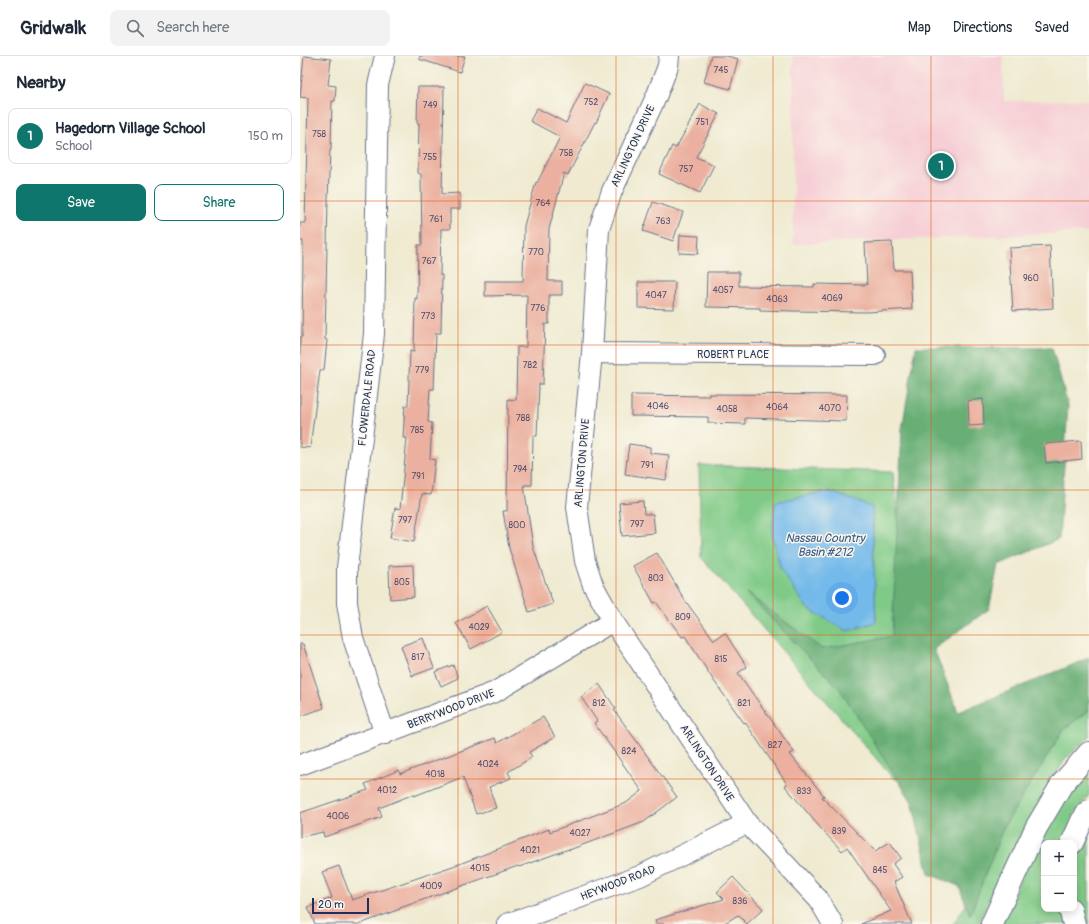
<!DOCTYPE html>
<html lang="en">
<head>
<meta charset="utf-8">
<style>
  body { margin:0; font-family:Pangolin,sans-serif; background:#f2f2f3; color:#1f2937 }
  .controls { position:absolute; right:12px; bottom:12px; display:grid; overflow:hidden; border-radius:8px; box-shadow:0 2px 10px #0003 }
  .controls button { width:36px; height:36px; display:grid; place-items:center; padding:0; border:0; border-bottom:1px solid #e0e1e3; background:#fff; color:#1f2937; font:20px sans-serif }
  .scale { position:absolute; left:12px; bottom:10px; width:57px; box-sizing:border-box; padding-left:4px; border:2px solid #1b2f5e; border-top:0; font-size:11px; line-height:14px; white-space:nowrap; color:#1b2f5e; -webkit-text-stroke:3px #fbf7ec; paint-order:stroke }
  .you { position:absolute; left:542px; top:542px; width:14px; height:14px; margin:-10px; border:3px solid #fff; border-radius:50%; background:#1a73e8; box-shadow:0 0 0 6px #1a73e833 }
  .badge { display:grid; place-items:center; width:26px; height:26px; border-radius:50%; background:#0f766e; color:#fff; font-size:13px; font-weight:700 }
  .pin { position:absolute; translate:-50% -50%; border:2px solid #fff; box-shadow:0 1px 4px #0006 }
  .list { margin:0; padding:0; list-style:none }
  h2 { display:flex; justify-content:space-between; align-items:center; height:52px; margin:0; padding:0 16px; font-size:17px }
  h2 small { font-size:13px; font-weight:400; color:#747a83 }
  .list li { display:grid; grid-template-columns:26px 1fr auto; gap:12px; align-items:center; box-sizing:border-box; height:56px; margin:0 8px 8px; padding:0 8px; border:1px solid #e0e1e3; border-radius:8px }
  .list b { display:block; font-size:15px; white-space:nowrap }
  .list p { margin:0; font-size:13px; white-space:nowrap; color:#747a83 }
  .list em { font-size:13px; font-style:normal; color:#747a83 }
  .actions { display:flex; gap:8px; padding:12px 16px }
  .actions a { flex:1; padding:9px 0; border:1px solid #0f766e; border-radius:8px; text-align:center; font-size:14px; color:#0f766e }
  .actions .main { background:#0f766e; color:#fff }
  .icon { flex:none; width:22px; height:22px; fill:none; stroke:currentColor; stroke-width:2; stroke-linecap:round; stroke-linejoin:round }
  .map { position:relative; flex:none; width:789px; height:868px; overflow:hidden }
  header { display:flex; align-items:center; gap:24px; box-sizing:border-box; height:56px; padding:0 20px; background:#fff; border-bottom:1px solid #e0e1e3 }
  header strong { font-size:19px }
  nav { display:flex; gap:22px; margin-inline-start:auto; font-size:14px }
  .search { width:280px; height:36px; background:#f2f2f3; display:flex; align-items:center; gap:10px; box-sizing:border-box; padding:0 14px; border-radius:8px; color:#747a83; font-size:15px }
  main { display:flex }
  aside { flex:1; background:#fff }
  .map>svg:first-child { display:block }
  .built { fill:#f6cfd6 }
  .green { fill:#80ca87; stroke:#4e7c72 }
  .forest { fill:#68ae74; stroke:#426e69 }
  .water { fill:#73b9ea; stroke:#4774a4 }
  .building { fill:#ebb09f }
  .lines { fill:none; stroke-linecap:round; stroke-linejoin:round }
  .minor-casing { stroke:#657086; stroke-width:22 }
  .highway-casing { stroke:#657086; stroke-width:24 }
  .minor { stroke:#fff; stroke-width:20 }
  .highway { stroke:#fff; stroke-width:22 }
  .grid { fill:none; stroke:#de5710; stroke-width:1; stroke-opacity:0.55 }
  .labels { text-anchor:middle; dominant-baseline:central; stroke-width:3; stroke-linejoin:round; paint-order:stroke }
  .number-label { font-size:9px; fill:#4f4f6e }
  .street-label { font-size:11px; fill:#1b2f5e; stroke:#fbf7ec }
  .water-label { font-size:12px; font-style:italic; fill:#355888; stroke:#fbf7ec }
</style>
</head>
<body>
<header>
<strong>Gridwalk</strong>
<div class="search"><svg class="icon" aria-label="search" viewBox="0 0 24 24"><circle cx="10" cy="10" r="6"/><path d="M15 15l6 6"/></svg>Search here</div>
<nav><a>Map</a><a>Directions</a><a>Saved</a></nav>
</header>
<main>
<aside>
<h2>Nearby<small></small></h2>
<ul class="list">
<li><span class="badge">1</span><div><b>Hagedorn Village School</b><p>School</p></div><em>150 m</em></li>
</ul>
<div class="actions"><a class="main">Save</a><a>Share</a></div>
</aside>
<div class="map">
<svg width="789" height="868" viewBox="0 0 789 868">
  <rect width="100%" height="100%" fill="#fbf7ec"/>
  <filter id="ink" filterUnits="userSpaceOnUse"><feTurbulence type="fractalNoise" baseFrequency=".025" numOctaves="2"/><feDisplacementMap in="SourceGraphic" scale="8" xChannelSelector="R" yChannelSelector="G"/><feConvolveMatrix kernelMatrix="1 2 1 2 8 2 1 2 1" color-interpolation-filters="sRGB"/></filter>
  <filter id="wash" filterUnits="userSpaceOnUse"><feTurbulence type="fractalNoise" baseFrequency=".012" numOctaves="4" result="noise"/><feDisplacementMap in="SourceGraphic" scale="16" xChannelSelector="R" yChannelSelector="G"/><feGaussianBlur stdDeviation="0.9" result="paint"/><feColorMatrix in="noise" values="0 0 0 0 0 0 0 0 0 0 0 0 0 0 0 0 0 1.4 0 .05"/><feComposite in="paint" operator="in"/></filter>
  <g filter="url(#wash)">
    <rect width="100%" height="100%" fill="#efead0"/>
    <!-- built -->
    <path class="built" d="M493,0h210l1,45 85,-1v132l-296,12z"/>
    <!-- green -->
    <path class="green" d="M399,409l194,7 32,309 -31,-2 -193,-222z
      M789,654v27l-24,22 -70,126 -17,39h-25l13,-19 4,9 33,-86 61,-99z
      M789,707v32l-15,19 -7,29h-23v66h20l4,15h-68l24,-53 49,-91z
      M789,773v95h-6l-7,-28 4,-52z"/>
    <!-- forest -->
    <path class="forest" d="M616,291l136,1 16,58 -9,133 -61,26 -9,44 -55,40 24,63 122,-50 9,-5v53l-25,19 -61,99 -33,87 -11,-29 -30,-12 -17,-72 -73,-114 -94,-96 77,57 70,-13 10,-207z"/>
    <!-- water -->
    <path class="water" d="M529,435l43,16 4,115 -29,9 -40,-23 -26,-38 -9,-35 3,-33z"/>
    <g id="blocks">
      <!-- building -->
      <path class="building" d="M4,0l27,3 -3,26 8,1 -1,15h-3l-1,49h-1l-2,49 -3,140 2,1 -3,30h-4l-10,78 -10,-1v-110h2l1,-82v-14h-3v-18h5l3,-125 -8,-1z
        M120,0h45l-5,16 -41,-13z
        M411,0h16l11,3 -8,30 -26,-7z
        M285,27l24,11 -13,29 -1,-1 -27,53 -4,-2 -15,56 -1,52h14v14h-13v29h-4l-2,60h-4l-2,52h-4l-1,49h-8l9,62 20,57 -24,8 -20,-64 -6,-37h4l1,-112 8,1 1,-53h9l1,-52 -42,1v-15h38l1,-55 12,-44 1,1 23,-46 -30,-16 7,-13 29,15z
        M118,31h26l-2,107 18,-1v16h-10v20h-9l-1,46h2l-1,58h-5l-2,56h-4l-2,33 4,1 -2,36 5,1 -4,35 -9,-1 -8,48 -24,-4 5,-30 5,1 7,-71h-4l2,-32h3l2,-55 4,1 1,-54 2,1 1,-54h4l-1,-71 -3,-1 1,-50h-2z
        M400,48l19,10 -23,43 18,8 -14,28 -41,-19 13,-28 4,2z
        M353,146l30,10 -10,29 -30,-10z
        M380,179l19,1 -1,18 -19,-1z
        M592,186l2,28h16l2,39 -45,3 -74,-1 -33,-1v-2l-54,-1 1,-35h32v14l75,1v-3l53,1 -2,-42z
        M750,190l3,62 -40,3 -4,-63z
        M338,226h37l-1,27 -36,-1z
        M409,338l138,1 -1,26 -101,-3v6l-37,-1v-6l-77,-1v-21l78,1z
        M683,343l1,26 -15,1 -1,-25z
        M781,385l1,18 -36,4 -2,-19z
        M329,388l21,3v6l19,2 -3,25 -41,-6z
        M343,445l1,13h9l2,19 -33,3 -3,-33z
        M357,497l27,46 30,41 11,-7 22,34 -9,6 56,79 -4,2 34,42 -2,1 53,54 15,-9 11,16 -8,6 9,13 -8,5 18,42h-51l30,-13 -44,-64 -5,4 -19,-20 -38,-45 2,-2 -42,-62 -1,1 -30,-42 -29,-45 -3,1 -26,-35 -2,1 -21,-37z
        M113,509l1,32 -24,2 -1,-33z
        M187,550l15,26 -31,17 -15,-26z
        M123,582l11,30 -22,8 -11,-30z
        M0,588h3l21,64 -24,8z
        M153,609l5,13 -17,8 -6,-14z
        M299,628l17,25 -2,1 63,87 -33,25 -75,28v-1l-50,18 -1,-1 -118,42v1l-40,15h-45l-7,-17 24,-9 -10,-26 17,-6 13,34 110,-37 87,-34 1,3 32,-12 44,-17 16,-12 -48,-68 3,-2 -16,-24z
        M243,661l12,20 -26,15 3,5 -24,15 3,6 -22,9 7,21 -20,6 -13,-37 -49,19v-2l-35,14 3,9 -58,20 -1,-5 -23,5v-24l68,-23 -3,-6 34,-14 1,4 95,-36 2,5z
        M433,821l30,32 -16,15 -9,-9 -15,9h-67l-1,-4 69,-21 -7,-7z"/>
    </g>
  </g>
  <g filter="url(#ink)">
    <use href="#blocks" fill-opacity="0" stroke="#657086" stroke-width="1"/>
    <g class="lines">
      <!-- minor casing -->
      <g class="minor-casing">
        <path id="minor" d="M85,0l-7,29 -4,249 -27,234v35l6,35 32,96
          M369,0l-1,10 -12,31 -44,94 -13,38 -7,124 -15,154 8,54 8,24 20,36 134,202 72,77 14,24
          M292,297l283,2
          M0,709l195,-73 118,-71
          M207,868l133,-48 107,-53"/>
      </g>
      <!-- highway casing -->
      <g class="highway-casing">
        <path id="highway" d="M772,787l10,-22 7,-10
          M770,853l4,15
          M692,868l44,-96 26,-44 27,-31"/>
      </g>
      <!-- minor -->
      <use href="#minor" class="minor"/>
      <!-- highway -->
      <use href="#highway" class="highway"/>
    </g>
  </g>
  <!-- grid -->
  <path class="grid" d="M158,0v868M316,0v868M473,0v868M631,0v868M0,145h789M0,289h789M0,434h789M0,579h789M0,723h789"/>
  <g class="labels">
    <!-- number labels -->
    <g class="number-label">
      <text x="421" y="14">745</text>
      <text x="291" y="46">752</text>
      <text x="130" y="49">749</text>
      <text x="402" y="66">751</text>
      <text x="19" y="78">758</text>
      <text x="266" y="97">758</text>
      <text x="130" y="101">755</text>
      <text x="386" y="113">757</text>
      <text x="243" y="147">764</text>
      <text x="136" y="163">761</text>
      <text x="363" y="165">763</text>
      <text x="236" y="196">770</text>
      <text x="129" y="205">767</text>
      <text x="731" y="222">960</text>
      <text x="423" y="234">4057</text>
      <text x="356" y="239">4047</text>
      <text x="532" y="242">4069</text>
      <text x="477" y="243">4063</text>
      <text x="238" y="252">776</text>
      <text x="128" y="260">773</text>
      <text x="230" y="309">782</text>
      <text x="122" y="314">779</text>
      <text x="358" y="350">4046</text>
      <text x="477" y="351">4064</text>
      <text x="530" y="352">4070</text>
      <text x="427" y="353">4058</text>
      <text x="223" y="362">788</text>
      <text x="117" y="374">785</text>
      <text x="347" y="409">791</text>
      <text x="220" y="413">794</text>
      <text x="118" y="420">791</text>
      <text x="105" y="464">797</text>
      <text x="337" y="468">797</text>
      <text x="217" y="469">800</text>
      <text x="356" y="522">803</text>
      <text x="102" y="526">805</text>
      <text x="383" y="561">809</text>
      <text x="179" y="571">4029</text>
      <text x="118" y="601">817</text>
      <text x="421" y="603">815</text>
      <text x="299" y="647">812</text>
      <text x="444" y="647">821</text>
      <text x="475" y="689">827</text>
      <text x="329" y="695">824</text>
      <text x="188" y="708">4024</text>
      <text x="135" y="718">4018</text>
      <text x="87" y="734">4012</text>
      <text x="504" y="735">833</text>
      <text x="38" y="760">4006</text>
      <text x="539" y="775">839</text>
      <text x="280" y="777">4027</text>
      <text x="230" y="794">4021</text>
      <text x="180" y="812">4015</text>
      <text x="580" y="814">845</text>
      <text x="131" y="830">4009</text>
      <text x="440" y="845">836</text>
    </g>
    <!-- street labels -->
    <g class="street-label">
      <text transform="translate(333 90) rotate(-65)">ARLINGTON DRIVE</text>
      <text x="433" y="298">ROBERT PLACE</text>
      <text transform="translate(67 342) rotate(-84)">FLOWERDALE ROAD</text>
      <text transform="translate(282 407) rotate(-85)">ARLINGTON DRIVE</text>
      <text transform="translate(151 653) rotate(-21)">BERRYWOOD DRIVE</text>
      <text transform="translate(407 707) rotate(57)">ARLINGTON DRIVE</text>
      <text transform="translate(318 827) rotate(-21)">HEYWOOD ROAD</text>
    </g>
    <!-- water labels -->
    <g class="water-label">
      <text x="525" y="482">Nassau Country<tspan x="525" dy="14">Basin #212</tspan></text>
    </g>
  </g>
</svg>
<div class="controls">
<button>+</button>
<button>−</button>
</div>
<div class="scale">20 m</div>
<div class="you"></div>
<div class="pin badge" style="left:641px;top:110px">1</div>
</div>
</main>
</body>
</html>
